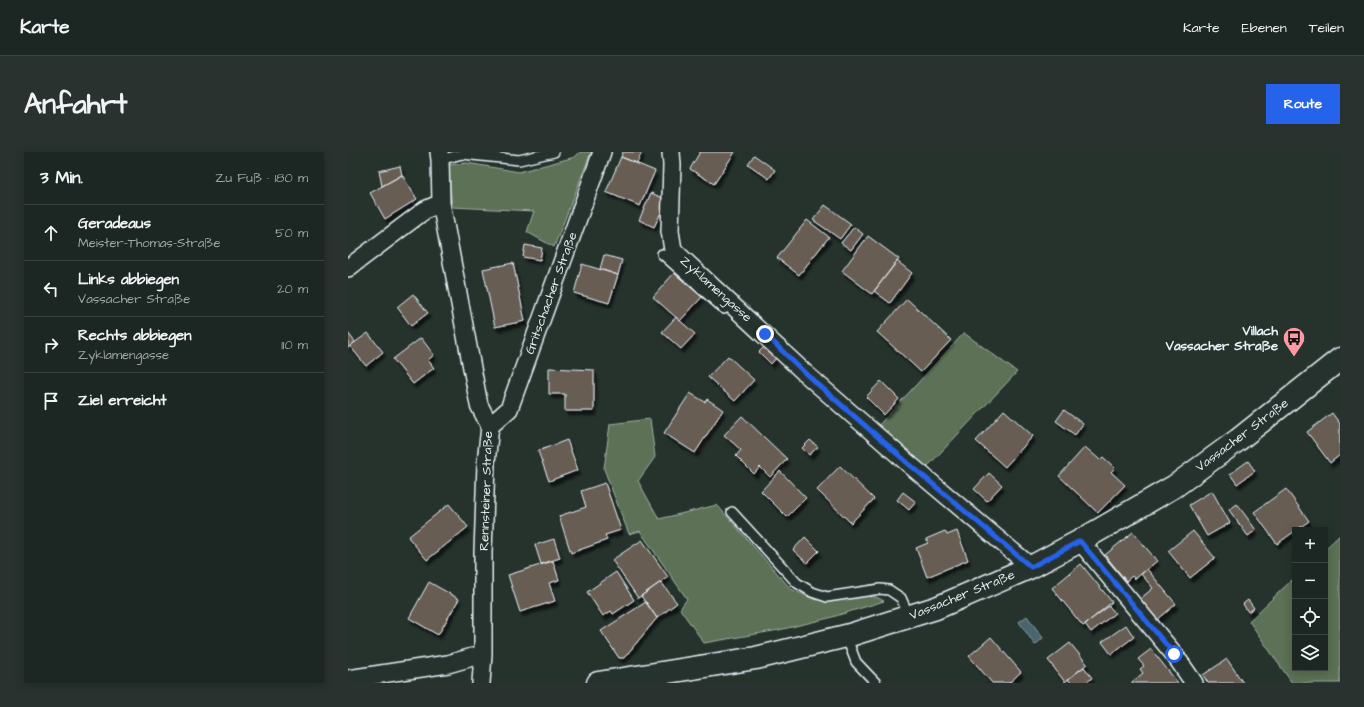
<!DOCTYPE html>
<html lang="de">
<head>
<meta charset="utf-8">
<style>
  body { margin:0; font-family:"Architects Daughter",sans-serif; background:#29322f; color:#f1f3f6 }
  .controls { position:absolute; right:12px; bottom:12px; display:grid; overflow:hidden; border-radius:0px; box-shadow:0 2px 10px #0003 }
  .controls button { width:36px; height:36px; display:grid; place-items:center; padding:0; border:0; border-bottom:1px solid #3a4340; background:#1c2622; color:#f1f3f6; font:20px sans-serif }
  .stop { position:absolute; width:12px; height:12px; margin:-9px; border:3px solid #2563eb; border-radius:50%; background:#fff }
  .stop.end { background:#2563eb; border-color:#fff; box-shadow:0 1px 4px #0008 }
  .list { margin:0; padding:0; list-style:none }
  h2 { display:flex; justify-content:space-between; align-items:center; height:52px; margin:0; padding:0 16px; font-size:17px }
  h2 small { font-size:13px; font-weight:400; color:#a0a5a5 }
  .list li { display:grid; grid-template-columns:26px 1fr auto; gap:12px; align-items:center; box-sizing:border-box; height:56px; padding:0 16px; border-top:1px solid #3a4340 }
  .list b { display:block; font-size:15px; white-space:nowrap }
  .list p { margin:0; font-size:13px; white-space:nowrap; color:#a0a5a5 }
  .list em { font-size:13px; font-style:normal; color:#a0a5a5 }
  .icon { flex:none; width:22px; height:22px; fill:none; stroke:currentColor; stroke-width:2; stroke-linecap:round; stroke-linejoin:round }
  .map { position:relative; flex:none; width:992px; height:531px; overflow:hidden; border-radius:0px }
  header { display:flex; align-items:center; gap:24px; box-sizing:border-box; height:56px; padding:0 20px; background:#1c2622; border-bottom:1px solid #3a4340 }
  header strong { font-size:19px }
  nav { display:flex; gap:22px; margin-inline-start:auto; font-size:14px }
  .intro { display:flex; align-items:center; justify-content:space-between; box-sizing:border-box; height:96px; padding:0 24px }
  h1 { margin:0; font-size:28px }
  .button { padding:10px 18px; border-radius:0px; background:#2563eb; color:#fff; font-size:14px; font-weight:700 }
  main { display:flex; gap:24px; padding:0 24px }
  aside { flex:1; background:#1c2622; border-radius:0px; box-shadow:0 2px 10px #0003 }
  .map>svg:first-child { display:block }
  .green { fill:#5b7154; stroke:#a2b1a6 }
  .water { fill:#48656d; stroke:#889da5 }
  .building { fill:#675d52; stroke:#e8f1f8; filter:url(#shadow) }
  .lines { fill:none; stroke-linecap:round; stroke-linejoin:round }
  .service-casing { stroke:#e8f1f8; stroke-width:12 }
  .minor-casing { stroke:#e8f1f8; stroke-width:20 }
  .secondary-casing { stroke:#e8f1f8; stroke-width:25 }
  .service { stroke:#26332d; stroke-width:9 }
  .minor { stroke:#26332d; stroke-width:17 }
  .secondary { stroke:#26332d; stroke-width:22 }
  .route { stroke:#2563eb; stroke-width:5 }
  .labels { text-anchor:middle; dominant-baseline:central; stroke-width:4; stroke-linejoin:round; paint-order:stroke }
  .street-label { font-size:13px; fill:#e8f1f8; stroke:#26332d }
  .poi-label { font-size:13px; font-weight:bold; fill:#e8f1f8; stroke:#26332d; text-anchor:end }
</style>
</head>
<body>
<header>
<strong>Karte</strong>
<nav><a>Karte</a><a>Ebenen</a><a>Teilen</a></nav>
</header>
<div class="intro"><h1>Anfahrt</h1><a class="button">Route</a></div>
<main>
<aside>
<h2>3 Min.<small>Zu Fuß · 180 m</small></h2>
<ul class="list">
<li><svg class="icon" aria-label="ahead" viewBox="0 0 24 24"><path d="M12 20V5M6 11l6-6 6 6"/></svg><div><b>Geradeaus</b><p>Meister-Thomas-Straße</p></div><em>50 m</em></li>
<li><svg class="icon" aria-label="left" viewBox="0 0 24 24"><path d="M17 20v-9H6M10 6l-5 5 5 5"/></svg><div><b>Links abbiegen</b><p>Vassacher Straße</p></div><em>20 m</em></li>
<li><svg class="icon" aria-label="right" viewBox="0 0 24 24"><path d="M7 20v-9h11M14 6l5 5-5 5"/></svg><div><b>Rechts abbiegen</b><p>Zyklamengasse</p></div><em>110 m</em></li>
<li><svg class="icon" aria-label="arrive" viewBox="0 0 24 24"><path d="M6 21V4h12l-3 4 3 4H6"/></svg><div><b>Ziel erreicht</b></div></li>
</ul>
</aside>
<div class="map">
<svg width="992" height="531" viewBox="0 0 992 531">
  <defs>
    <filter id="shadow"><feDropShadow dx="2.5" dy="4.5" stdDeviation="1" flood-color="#0009"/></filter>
  </defs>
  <rect width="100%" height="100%" fill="#26332d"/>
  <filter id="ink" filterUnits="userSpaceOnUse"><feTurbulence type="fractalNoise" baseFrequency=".025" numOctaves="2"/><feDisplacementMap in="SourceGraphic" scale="8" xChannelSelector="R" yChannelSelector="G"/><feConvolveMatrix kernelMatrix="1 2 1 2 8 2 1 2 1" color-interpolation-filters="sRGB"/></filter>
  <g filter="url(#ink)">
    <!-- green -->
    <path class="green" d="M232,0h11l-37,95 -27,-15 7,-21 -82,-4 -4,-42 19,-2 52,9 56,-15z
      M616,181l53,39 -91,96 -48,-42z
      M302,267l5,38 -17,24 21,38 58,-14 74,84 22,10 13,2 35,-5 15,1 8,4 -55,17 -50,12 -75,13 -24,-34 7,-10 -47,-68 -11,3 -25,-65 6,-45z
      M992,383v148h-48l-43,-62 46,-44v91h30v-119z"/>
    <!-- water -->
    <path class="water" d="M679,464l16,22 -8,7 -16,-23z"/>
    <!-- building -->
    <path class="building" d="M275,0h19l-5,11 -16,-6z
      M352,0h35l-21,32 -24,-15z
      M406,3l21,15 -6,9 -21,-15z
      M273,5l34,14 -15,35 -34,-14z
      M52,14l2,9 -20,11 -3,-15z
      M54,23l15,24 -32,20 -15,-26z
      M303,41l16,7 -13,27 -15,-7z
      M477,53l26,19 -11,15 -27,-19z
      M459,68l22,17 -30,38 -22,-17z
      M506,75l9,7 -12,16 -10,-7z
      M520,84l31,23 -27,35 -30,-23z
      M177,93l17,3 -2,12 -17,-3z
      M256,103l18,5 -4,15 -18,-6z
      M549,109l15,12 -22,30 -16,-12z
      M165,111l12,58 -30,6 -12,-58z
      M234,112l36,11 -9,28 -35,-10z
      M326,121l28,24 -22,24 -27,-24z
      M65,142l15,19 -17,13 -14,-19z
      M559,147l44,41 -30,32 -44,-40z
      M328,165l19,17 -14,15 -19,-17z
      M0,181l7,9 -7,6z
      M20,181l15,19 -17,14 -16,-20z
      M73,186l13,17 -6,5 6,8 -21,16 -20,-25z
      M416,195l12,11 -5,6 -12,-12z
      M380,204l26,24 -19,21 -27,-24z
      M201,216l45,2v41h-29v-17h-16z
      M533,229l18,18 -15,16 -18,-18z
      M342,241l15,9 2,-3 16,11 -28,43 -31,-20z
      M656,258l29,26 -28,31 -29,-26z
      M716,258l19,14 -8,11 -19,-14z
      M984,261l8,11v31l-10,8 -23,-31z
      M394,264l45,43 -17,18 -10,-10 -6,7 -18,-18 5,-6 -17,-15z
      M219,288l11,30 -29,11 -11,-30z
      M462,288l8,7 -9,8 -7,-7z
      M737,295l15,13 3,-3 12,11 -4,4 14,13 -27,28 -39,-37z
      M900,309l7,10 -18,13 -7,-10z
      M492,314l34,33 -23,24 -34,-33z
      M432,319l26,27 -19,19 -26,-26z
      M641,321l13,12 -15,16 -13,-12z
      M257,331l16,47 -16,5 2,5 -36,13 -12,-37 27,-9 -5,-16z
      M938,337l23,32 -32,23 -23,-32z
      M864,339l18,32 -23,13 -18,-31z
      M555,340l13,10 -7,8 -12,-10z
      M101,352l19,23 -41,33 -19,-23z
      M889,352l19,26 -8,6 -19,-26z
      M597,379l2,4 10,-4 11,29 -41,17 -11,-29 12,-5 -2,-4z
      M845,379l22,27 -25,20 -22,-27z
      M785,380l24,29 -22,18 -3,-3 -6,5 -21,-26z
      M457,385l14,14 -12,12 -14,-13z
      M206,387l6,19 -19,6 -6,-19z
      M294,388l26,37 -30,21 -26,-38z
      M205,409l6,19 -10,3 6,18 -35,11 -12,-37z
      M733,412l31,38 -29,24 -31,-38z
      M799,417l29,35 -20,17 -17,-21 14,-12 -12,-14z
      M268,420l18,28 -21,14 -2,-3 -8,5 -16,-24z
      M81,430l30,17 -21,36 -29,-17z
      M313,430l16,21 -20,15 -16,-22z
      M900,448l6,8 -6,4 -5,-8z
      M298,450l11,16 -33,40h-5l-18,-27z
      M761,454l6,7 -24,19 -6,-8z
      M778,473l8,12 -23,17 -9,-12z
      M643,485l30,35 -12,11h-17l-23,-27z
      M722,491l17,21 -22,18 -17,-22z
      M803,497l27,34h-46v-1l11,-9 -3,-4 4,-3 -6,-7z
      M879,507l16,24h-35l-5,-8z
      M736,515l8,11 -6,5h-15l-3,-4z"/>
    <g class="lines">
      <!-- service casing -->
      <g class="service-casing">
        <path id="service" d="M92,8l22,-6 57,6 35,-8
          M314,102l62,55
          M384,360l65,71 15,9 15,5 53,-8 9,1 12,8 8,18
          M498,484l10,26 20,21"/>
      </g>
      <!-- minor casing -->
      <g class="minor-casing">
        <path id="minor" d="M91,0l1,8 1,43 38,202 11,21 -4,37 -3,90v101l-2,29
          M323,0l1,13 -2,66 3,19 133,124 103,90 122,103
          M0,116l77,-58 16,-7
          M142,274l19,-17 93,-257
          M732,389l94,113 20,29
          M0,527l100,-15 35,-10"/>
      </g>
      <!-- secondary casing -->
      <g class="secondary-casing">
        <path id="secondary" d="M250,531l158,-25 94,-23 86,-27 95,-41 49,-26 95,-55 63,-46 102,-81"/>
      </g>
      <!-- service -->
      <use href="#service" class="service"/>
      <!-- minor -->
      <use href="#minor" class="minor"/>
      <!-- secondary -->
      <use href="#secondary" class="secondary"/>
    </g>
  </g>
  <g class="lines" filter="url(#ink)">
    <!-- route -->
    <path class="route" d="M417,182l41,40 103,90 122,103 49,-26 94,113"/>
  </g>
  <!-- icons -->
  <defs>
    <g id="bus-pin" transform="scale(1.15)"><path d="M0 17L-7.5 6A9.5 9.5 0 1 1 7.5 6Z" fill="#ff9aa2" stroke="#26332d"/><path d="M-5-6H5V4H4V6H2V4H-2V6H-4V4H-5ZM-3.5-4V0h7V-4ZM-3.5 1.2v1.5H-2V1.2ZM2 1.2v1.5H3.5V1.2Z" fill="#111"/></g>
  </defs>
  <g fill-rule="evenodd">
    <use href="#bus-pin" x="946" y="186"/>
  </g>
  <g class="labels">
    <!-- street labels -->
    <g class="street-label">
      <text transform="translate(368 137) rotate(42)">Zyklamengasse</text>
      <text transform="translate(203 141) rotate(-70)">Gritschacher Straße</text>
      <text transform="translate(894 283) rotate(-37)">Vassacher Straße</text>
      <text transform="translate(138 339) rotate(-88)">Rennsteiner Straße</text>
      <text transform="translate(614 443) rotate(-22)">Vassacher Straße</text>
    </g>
    <!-- poi labels -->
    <g class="poi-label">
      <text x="930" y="179">Villach<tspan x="930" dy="15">Vassacher Straße</tspan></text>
    </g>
  </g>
</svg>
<div class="controls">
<button>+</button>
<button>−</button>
<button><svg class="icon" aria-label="locate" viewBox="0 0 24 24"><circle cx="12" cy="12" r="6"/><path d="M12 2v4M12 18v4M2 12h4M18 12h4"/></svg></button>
<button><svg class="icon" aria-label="layers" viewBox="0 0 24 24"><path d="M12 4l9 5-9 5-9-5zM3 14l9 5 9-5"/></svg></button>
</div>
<div class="stop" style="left:826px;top:502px"></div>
<div class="stop end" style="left:417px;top:182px"></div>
</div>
</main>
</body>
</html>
